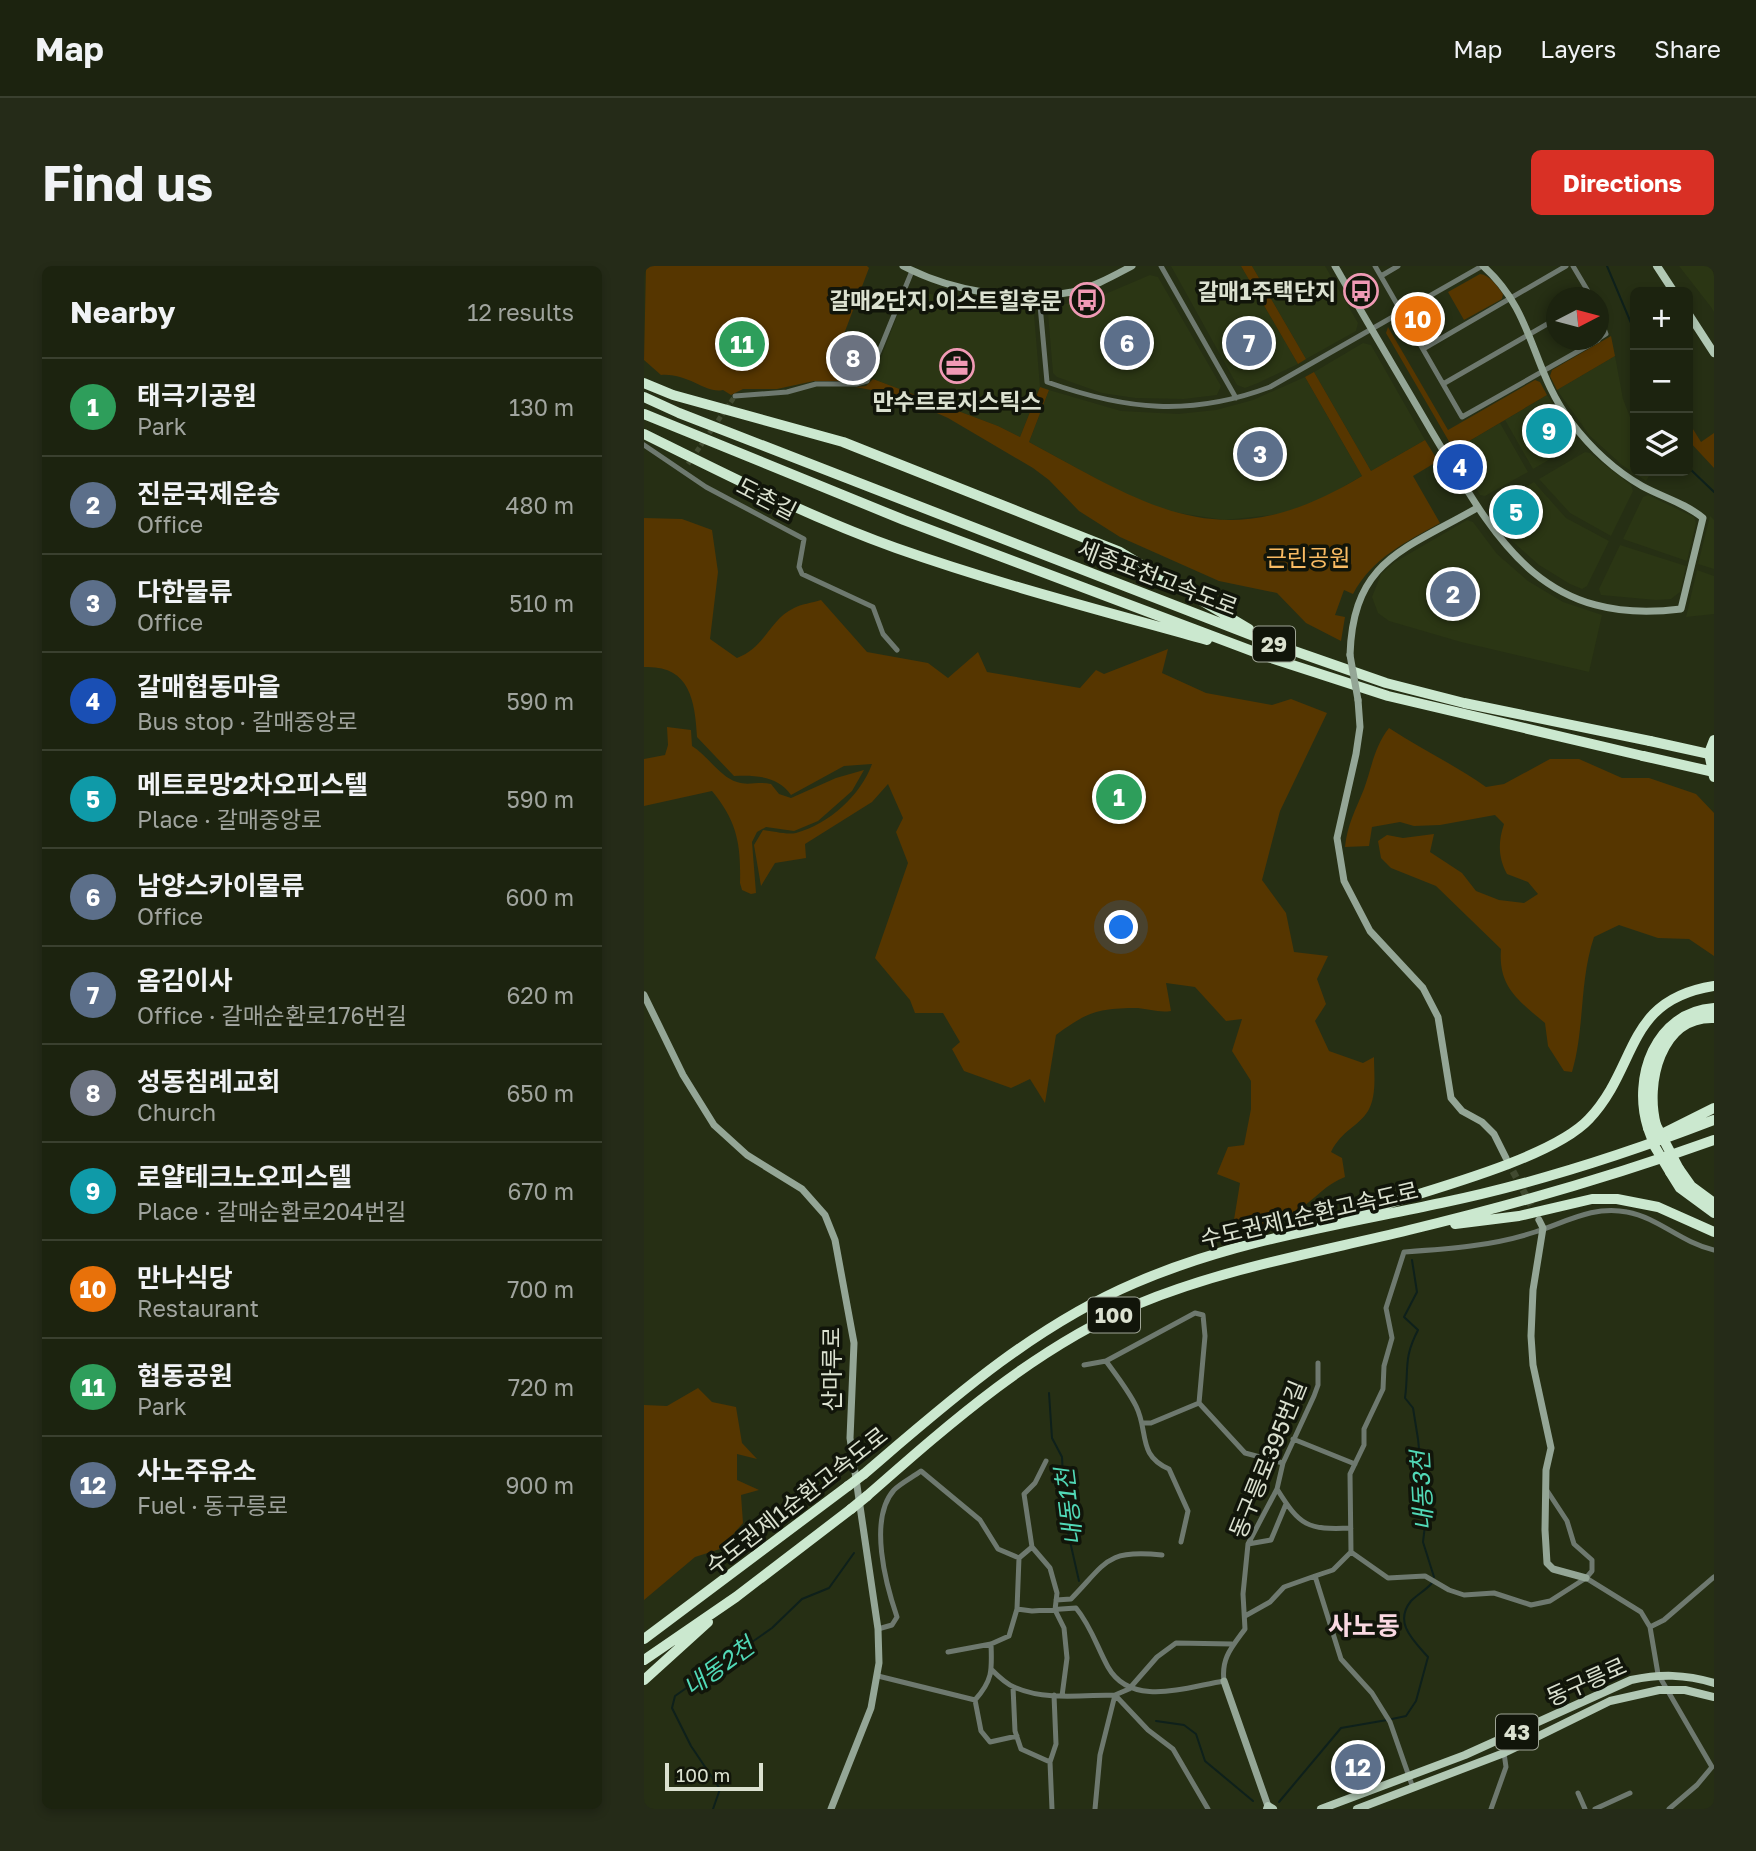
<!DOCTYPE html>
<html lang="en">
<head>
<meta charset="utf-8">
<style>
  body { margin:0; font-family:"Golos Text","Noto Sans KR",sans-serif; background:#252b18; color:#f1f3f6 }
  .controls { position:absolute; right:21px; top:21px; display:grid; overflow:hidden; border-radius:10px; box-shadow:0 4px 10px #0003 }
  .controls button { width:63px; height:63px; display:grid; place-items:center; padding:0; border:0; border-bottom:2px solid #3a402f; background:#1c230f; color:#f1f3f6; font:35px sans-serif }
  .compass { position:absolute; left:902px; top:21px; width:63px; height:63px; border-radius:50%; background:#1c230f; box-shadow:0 4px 10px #0003; rotate:84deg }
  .scale { position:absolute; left:21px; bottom:18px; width:98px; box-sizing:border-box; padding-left:7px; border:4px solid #dbe1d0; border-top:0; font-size:19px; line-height:24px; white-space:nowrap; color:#dbe1d0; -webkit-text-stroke:5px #11150a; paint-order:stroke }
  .you { position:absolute; left:478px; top:662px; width:24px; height:24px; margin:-18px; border:5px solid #fff; border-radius:50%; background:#1a73e8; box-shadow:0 0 0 10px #1a73e833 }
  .badge { display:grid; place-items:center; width:46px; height:46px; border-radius:50%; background:#d93025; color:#fff; font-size:23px; font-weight:700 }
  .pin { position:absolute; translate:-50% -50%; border:4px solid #fff; box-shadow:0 2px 7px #0006 }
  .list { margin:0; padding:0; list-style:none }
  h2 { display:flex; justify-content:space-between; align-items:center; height:91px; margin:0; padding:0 28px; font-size:30px }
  h2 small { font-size:23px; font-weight:400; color:#a0a49e }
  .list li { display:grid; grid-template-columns:46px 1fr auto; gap:21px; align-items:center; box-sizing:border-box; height:98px; padding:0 28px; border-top:2px solid #3a402f }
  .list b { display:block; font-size:26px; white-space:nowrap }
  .list p { margin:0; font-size:23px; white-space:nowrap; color:#a0a49e }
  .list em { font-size:23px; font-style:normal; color:#a0a49e }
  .icon { flex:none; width:38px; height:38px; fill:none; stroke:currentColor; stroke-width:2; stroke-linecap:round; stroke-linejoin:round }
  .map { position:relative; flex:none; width:1070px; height:1543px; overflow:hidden; border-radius:10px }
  header { display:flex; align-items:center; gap:42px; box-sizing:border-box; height:98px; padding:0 35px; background:#1c230f; border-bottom:2px solid #3a402f }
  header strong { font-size:33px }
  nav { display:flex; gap:38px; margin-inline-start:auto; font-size:24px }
  .intro { display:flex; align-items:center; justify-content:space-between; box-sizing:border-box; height:168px; padding:0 42px }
  h1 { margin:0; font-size:49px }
  .button { padding:18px 32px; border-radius:10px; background:#d93025; color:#fff; font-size:24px; font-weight:700 }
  main { display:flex; gap:42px; padding:0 42px }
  aside { flex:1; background:#1c230f; border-radius:10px; box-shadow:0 4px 10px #0003 }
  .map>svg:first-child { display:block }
  .built { fill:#2b3614 }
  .green { fill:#563600 }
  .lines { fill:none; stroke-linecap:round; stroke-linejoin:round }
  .stream { stroke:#0e201b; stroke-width:2 }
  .street-tunnel { stroke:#414a30; stroke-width:5; stroke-dasharray:5 2.5; stroke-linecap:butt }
  .secondary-tunnel { stroke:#414a30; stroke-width:7; stroke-dasharray:7 3.5; stroke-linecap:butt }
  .street { stroke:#6e796f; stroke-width:5 }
  .secondary { stroke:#94a696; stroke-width:7 }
  .primary { stroke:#b1c8b4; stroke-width:8 }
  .highway { stroke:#cbe8cf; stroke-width:10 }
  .secondary-bridge { stroke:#94a696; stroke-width:7 }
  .highway-bridge { stroke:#cbe8cf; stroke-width:10 }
  .labels { text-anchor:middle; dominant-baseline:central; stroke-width:7; stroke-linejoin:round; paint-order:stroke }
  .shield { fill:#11150a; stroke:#9ea495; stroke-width:2 }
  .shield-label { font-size:21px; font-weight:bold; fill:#dbe1d0 }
  .poi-label { font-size:23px; font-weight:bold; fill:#dbe1d0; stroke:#11150a; text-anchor:end }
  .street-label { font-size:23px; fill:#dbe1d0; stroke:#11150a }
  .park-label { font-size:23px; fill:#f9bb63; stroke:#11150a }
  .water-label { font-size:24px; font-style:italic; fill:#51d9b7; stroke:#11150a }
  .quarter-label { font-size:26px; font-weight:bold; fill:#fad8e2; stroke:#11150a }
</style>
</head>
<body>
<header>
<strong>Map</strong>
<nav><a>Map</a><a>Layers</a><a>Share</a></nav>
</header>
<div class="intro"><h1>Find us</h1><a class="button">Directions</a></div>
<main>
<aside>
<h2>Nearby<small>12 results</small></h2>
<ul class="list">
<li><span class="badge" style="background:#2e9e5b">1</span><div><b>태극기공원</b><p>Park</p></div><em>130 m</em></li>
<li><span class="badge" style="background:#5c6f8a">2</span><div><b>진문국제운송</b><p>Office</p></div><em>480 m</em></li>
<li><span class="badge" style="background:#5c6f8a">3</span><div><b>다한물류</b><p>Office</p></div><em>510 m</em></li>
<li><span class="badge" style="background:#1a4fb4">4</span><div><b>갈매협동마을</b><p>Bus stop · 갈매중앙로</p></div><em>590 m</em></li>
<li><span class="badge" style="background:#0f9aa8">5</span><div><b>메트로망2차오피스텔</b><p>Place · 갈매중앙로</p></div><em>590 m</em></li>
<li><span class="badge" style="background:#5c6f8a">6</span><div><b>남양스카이물류</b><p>Office</p></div><em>600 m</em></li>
<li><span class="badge" style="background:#5c6f8a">7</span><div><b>옴김이사</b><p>Office · 갈매순환로176번길</p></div><em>620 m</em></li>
<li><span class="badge" style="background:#6b7280">8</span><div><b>성동침례교회</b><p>Church</p></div><em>650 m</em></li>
<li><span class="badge" style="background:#0f9aa8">9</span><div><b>로얄테크노오피스텔</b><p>Place · 갈매순환로204번길</p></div><em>670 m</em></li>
<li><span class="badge" style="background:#e8710a">10</span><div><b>만나식당</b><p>Restaurant</p></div><em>700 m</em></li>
<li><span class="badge" style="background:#2e9e5b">11</span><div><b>협동공원</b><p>Park</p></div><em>720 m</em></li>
<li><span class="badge" style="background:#5c6f8a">12</span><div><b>사노주유소</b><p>Fuel · 동구릉로</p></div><em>900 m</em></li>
</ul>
</aside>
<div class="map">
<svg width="1070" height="1543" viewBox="0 0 1070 1543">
  <rect width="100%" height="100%" fill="#262f14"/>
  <!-- built -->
  <path class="built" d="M527,0h70l57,98 -40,19 -13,5 -8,-3z
    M608,0h73l33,57 -2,8 -50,28z
    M1035,0h35v46l-3,-5z
    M506,9l8,2 63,109 -4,9 -33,4 -49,-1 -33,-5 -45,-16 -4,-4 -5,-60 5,-6 50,-12z
    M268,22l48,15 68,6 6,5 6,73 -20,50 -22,-11 -125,-47 34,-89z
    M719,77l8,2 54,95 -54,31 -57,-99z
    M971,90l8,43 12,31v41h17l-6,10 -24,-16 -32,-29 -33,-46z
    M661,111l57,99 -40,23 -41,15 -57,6 -58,-9 -40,-16 -97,-53 20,-52 72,21 57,3 38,-4 37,-10z
    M903,129l30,43 -1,6 -43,25 -28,-49z
    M856,157l28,49 -43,24 -5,-1 -26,-45z
    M941,186l5,1 41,32 2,6 -22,45 -41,-23 -31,-34z
    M890,216l32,36 43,23 -22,45 -5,3 -12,-5 -31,-19 -27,-24 -22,-29 1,-6z
    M1004,229l46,22 2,6 -9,38 -64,-22 20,-42z
    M1066,250l4,4v49l-16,-5z
    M823,254l6,2 24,32 31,27 35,21 39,13 -13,57 -128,-30 -72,-21 -11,-8 -6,-16 9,-23 14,-12z
    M976,279l66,21 -6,26 -9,7 -15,1 -55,-5 -2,-6z
    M1053,304l17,6v38l-28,3z"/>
  <!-- green -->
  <path class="green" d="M2,0h221l2,2 -36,95 33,13 -9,5h-43l-37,8h-34l-12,6 -8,-5c-18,4 -34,-17 -62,-15l-17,-15z
    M597,0h11l54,93 -8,5z
    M836,8c10,1 17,12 23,20l-1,5 -38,21 -16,-28z
    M744,61l60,103 87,-50 5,2 7,13 -93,55 -68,-117z
    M967,70l4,20 -58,34 -7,-14 2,-6z
    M670,106l57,99 54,-31 13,21 -25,15 27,47c-34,19 -68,35 -87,71l-9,-4 -9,25 10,2 -4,24 -35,-18 -29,-30 -58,-12 -99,-44 -41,-26 -30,-31 -16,-12 -85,-50 -54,-24 -39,-7 11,-1 7,-7 125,47 22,11 20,-50 9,3 -20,52c127,69 196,117 333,34l-57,-99z
    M1044,155l13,21 13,-9v35l-26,-28z
    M0,252l38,1 30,11 6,42 -8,67 27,19c28,-10 32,-38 57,-50 7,-4 18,-5 27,-8l46,52 61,11 20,15 30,-26 9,20 93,16 16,-18 8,4 64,-25 -6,24 44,20 66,12 19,-6 36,14 -47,98 -18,69 24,33 8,39 34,4 -11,23 9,25 -11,17 14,30 34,12 11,-6c0,16 3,39 -6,54 -10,16 -26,19 -37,41l11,6 3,19c-19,7 -29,21 -45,32 -21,14 -43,19 -68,23l8,-49 -23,-9 11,-27 16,-2 7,-36v-28l-19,-30 10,-32 -16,2 -31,-34 -29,-4 5,28c-12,2 -22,-2 -33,-3 -40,0 -51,4 -82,27l-11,68 -15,-24 -19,9 -47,-17 -12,-22 8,-7 -17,-29h-28l-5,-13 -35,-42 33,-95 -12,-31 7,-14 -15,-34 -16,18 -67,42 1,14 -31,5 -14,23 -7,-41 9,-15c10,1 24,5 33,3 33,-9 65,-38 76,-69l-28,2 -53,29c-13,-19 -35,-20 -57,-19l-37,-39c-2,-38 -8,-72 -53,-70z
    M23,461l24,3 1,16c16,10 28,31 45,36 11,4 22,-1 34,2l8,10 12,4 45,-20 28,-8 -12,21 -34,30 -24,10 -28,-4 -9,5 -5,10 4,51 -5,1 -9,-4 -2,-7c1,-39 -3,-62 -28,-92l-68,15v-47l21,-4 3,-10z
    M745,462c32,21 66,37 97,59l18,-3 46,-25h29l43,19h27l47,16 18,19v143l-25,-17 -31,-1 -39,-13 -25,12c-15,45 -9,91 -22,135l-8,-1 -16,-25 -3,-23c-27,-23 -47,-36 -44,-74l-65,-63 -45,-18 -10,-10 -3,-17 9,-6 16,3 31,-4 -4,18 32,21 14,18 23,9 25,3 14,-9 -10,-12 -21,-8c-9,-17 -9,-32 -3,-50l-9,-9 -55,10 -26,1 -14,-4 -28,5 -3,19 -24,1c2,-22 11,-38 19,-58 8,-22 10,-42 25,-61z
    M54,1122l14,14 24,5 6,36 15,16 -20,-5v26l22,10 -18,5 2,28 -23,26 -25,8 -51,43v-195l23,1z"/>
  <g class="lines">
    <!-- stream -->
    <path class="stream" d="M963,0l24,57 4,19
      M1044,201l26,25
      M768,994l5,32 -13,25 14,13c-15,29 -9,38 -13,68l8,10 5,31 8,78 -3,25 11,35
      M405,1127l3,45 10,19 3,62 14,62
      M748,1453l14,-3 10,-15 12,-44c-14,-16 -35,-34 -17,-56 7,-7 15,-11 21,-18
      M512,1455l28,4 12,9 9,27 48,40
      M635,1536l62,-74 46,-8
      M69,1543l7,-20 -29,-43 -19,-38 3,-12 97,-68 30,-29 27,-11 25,-35"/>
    <!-- street-tunnel -->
    <path class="street-tunnel" d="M44,198l47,-68"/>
    <!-- secondary-tunnel -->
    <path class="secondary-tunnel" d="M864,896l31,58"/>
    <!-- street -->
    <path class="street" d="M517,0l75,132
      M731,0l87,151 136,-77
      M929,0l19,32
      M737,10l17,-10
      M395,28l8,88c79,28 143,35 223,5l212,-121
      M954,46l8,22 -8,5
      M779,83l143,-83
      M799,118l113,-65
      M91,130l52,-4 29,-8h40l11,-3 45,-110
      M0,179l62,42 98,52 -5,28 3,7 71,33 10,27 14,16
      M462,1095c10,14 22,29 30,45 13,26 1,49 33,63l19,42 -7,31
      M440,1099l22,-4 89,-48 8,2 2,21 -6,67 46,50 38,10
      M499,1157h8l48,-20
      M649,1173l62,25
      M402,1195l-11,22 -11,11 8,53 18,21 7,25 -2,17 9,18 3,30 -5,38
      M633,1223c23,37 30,41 74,39
      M604,1278l23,-4 15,-36
      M707,1286l37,26 37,-2 24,14 15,5 30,-2 37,12 19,-4 36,-23 6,-7v-11l-18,-16 -7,-23 -21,-32
      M942,1312l55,34 9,15 8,47 54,93 -15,18 -28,24
      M412,1334l15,-1c36,-37 35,-50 91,-44
      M373,1343l15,2 44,-3c15,18 21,39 32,59 23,41 78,20 116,14 -3,-23 8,-34 21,-52l-2,-35 5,-50 29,-55 6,-26 31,-67 4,-11v-22
      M601,1350l25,-14 14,-15 31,-11
      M1006,1361l14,-7 50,-43
      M234,1363l14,-4 5,-8c-11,-32 -29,-98 -3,-127 7,-7 19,-13 27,-19l59,49 18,29 21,9 13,-11
      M304,1386l43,-8 18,-8 8,-27 2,-51
      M348,1404c6,6 14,14 22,17 30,14 70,8 101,8l33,35 25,19 35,60
      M234,1410l97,24c18,-20 17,-30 16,-56
      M369,1421l2,44 6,18 29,13
      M331,1434l6,31 9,11 27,-6
      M769,1522l-23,-66 -18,-29 -31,-34 -26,-83 18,-6 18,-18 -1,-78 14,-29v-16l19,-40 1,-23 8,-28 -6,-30 18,-56c44,-3 89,-6 131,-20 31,-10 59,-27 92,-20 32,6 53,30 87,38
      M934,1527l7,16
      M408,1543l-2,-47 6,-18 -2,-49
      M451,1543l5,-54 15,-60 14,-6 28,-32 19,-14 56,1
      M847,1543l15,-42 -2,-14
      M951,1543l35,-16"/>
    <!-- secondary -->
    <path class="secondary" d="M259,0c50,26 113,36 169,26 22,-5 41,-16 60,-26
      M691,0c32,56 65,111 97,166 63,105 107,195 249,177l22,-91c-18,-15 -41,-21 -61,-32 -28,-16 -52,-39 -71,-64 -40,-52 -36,-110 -88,-156
      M706,389c3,-95 54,-105 127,-147
      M714,434l2,27 -4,27 -19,84 7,43 26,50 53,57 15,29 13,81 11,13 20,11 12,12 12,24
      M0,729l39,80 31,50 33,30 55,34 23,26 10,25 19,103 -4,95 28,191 1,34 -8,45 -40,101
      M895,954l4,8 -10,62 -2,46 2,29 18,83 -5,22 -1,60 2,33 6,6 33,9
      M580,1415l45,128"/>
    <!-- primary -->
    <path class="primary" d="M1013,0l17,26
      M1044,47l26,40
      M623,1543l1,-3 5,3
      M677,1543l144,-54 166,-75c29,-6 54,-6 83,3
      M713,1543l147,-56 106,-52 49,-11h26l29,7"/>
    <!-- highway -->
    <path class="highway" d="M0,117l29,12 170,47 277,110 129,77
      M0,131l35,16 595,231 112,39 78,20 186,38
      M0,148l260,106 364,137 120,39 255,60
      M0,168c83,41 165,83 252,114 102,36 207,63 311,92
      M1070,474l-5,13 5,24
      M1012,859c-11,-41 4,-109 58,-107
      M1004,862c-16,-50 7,-116 66,-120
      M1020,867l50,-25
      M1035,903l12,17 23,17
      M1026,906l10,16 34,25
      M702,951c59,-21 203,-55 243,-98 50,-53 35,-119 125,-133
      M811,958l64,-8 73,-17h25l41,8 56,25
      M220,1208c84,-72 168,-147 271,-191 97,-42 203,-58 306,-80 92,-19 185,-49 273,-83
      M223,1230c83,-73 169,-149 271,-192 87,-36 181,-52 271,-74 104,-25 205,-54 305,-90
      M0,1373l204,-153
      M0,1394l92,-63 115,-88
      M0,1414l64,-58"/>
    <!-- secondary-bridge -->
    <path class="secondary-bridge" d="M706,389l8,45"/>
    <!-- highway-bridge -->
    <path class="highway-bridge" d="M1006,475l64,14
      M999,490l71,16
      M1012,859l23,44
      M1004,862l7,19 15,25
      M204,1220l16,-12
      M207,1243l16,-13"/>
  </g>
  <!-- icons -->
  <defs>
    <g id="bus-ring" transform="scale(1.75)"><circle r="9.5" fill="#11150a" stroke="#f09ab5" stroke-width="1.5"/><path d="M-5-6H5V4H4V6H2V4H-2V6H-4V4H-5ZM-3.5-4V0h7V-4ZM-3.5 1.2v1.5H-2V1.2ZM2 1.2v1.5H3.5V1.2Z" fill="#f09ab5"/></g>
    <g id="office-ring" transform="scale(1.75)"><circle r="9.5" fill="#11150a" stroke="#f09ab5" stroke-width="1.5"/><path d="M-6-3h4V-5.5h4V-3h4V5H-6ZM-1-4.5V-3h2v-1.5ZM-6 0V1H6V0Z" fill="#f09ab5"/></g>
  </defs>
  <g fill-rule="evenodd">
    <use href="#bus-ring" x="717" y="25"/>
    <use href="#bus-ring" x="443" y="34"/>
    <use href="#office-ring" x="313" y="100"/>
  </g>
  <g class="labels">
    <!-- shield labels -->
    <g class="shield">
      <rect x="609" y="360.5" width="42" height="35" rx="5"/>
      <rect x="444" y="1031.5" width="52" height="35" rx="5"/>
      <rect x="852" y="1448.5" width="42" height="35" rx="5"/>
    </g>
    <g class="shield-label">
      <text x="630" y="378">29</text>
      <text x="470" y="1049">100</text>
      <text x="873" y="1466">43</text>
    </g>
    <!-- poi labels -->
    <g class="poi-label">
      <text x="692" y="25">갈매1주택단지</text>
      <text x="418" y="34">갈매2단지.이스트힐후문</text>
      <text x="313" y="135" text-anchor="middle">만수르로지스틱스</text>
    </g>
    <!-- street labels -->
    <g class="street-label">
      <text transform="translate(123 232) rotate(27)">도촌길</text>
      <text transform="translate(514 311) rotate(21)">세종포천고속도로</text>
      <text transform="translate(665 948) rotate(-13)">수도권제1순환고속도로</text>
      <text transform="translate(187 1103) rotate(-90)">산마루로</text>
      <text transform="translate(623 1193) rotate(-68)">동구릉로395번길</text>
      <text transform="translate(152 1234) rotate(-38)">수도권제1순환고속도로</text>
      <text transform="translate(942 1415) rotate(-24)">동구릉로</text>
    </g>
    <!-- park labels -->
    <g class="park-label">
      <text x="664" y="291">근린공원</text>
    </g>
    <!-- water labels -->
    <g class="water-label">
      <text transform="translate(777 1225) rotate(-93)">내동3천</text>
      <text transform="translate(424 1241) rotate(-97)">내동1천</text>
      <text transform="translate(74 1400) rotate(-36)">내동2천</text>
    </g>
    <!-- quarter labels -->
    <g class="quarter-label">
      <text x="720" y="1359">사노동</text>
    </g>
  </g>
</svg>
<div class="controls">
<button>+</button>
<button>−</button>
<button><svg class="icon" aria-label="layers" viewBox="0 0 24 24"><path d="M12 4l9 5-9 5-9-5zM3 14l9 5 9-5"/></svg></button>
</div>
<svg class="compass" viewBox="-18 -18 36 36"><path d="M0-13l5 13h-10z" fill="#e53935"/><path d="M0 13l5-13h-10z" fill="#a0a49e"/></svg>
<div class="scale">100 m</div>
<div class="you"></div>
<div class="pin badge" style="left:475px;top:531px;background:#2e9e5b">1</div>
<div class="pin badge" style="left:809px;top:328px;background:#5c6f8a">2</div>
<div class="pin badge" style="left:616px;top:188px;background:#5c6f8a">3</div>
<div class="pin badge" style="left:816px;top:201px;background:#1a4fb4">4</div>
<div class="pin badge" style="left:872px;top:246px;background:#0f9aa8">5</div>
<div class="pin badge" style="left:483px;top:77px;background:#5c6f8a">6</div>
<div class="pin badge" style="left:605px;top:77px;background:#5c6f8a">7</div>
<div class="pin badge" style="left:209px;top:92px;background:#6b7280">8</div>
<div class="pin badge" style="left:905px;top:165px;background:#0f9aa8">9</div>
<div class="pin badge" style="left:774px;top:53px;background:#e8710a">10</div>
<div class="pin badge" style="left:98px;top:78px;background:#2e9e5b">11</div>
<div class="pin badge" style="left:714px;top:1501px;background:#5c6f8a">12</div>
</div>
</main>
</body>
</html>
